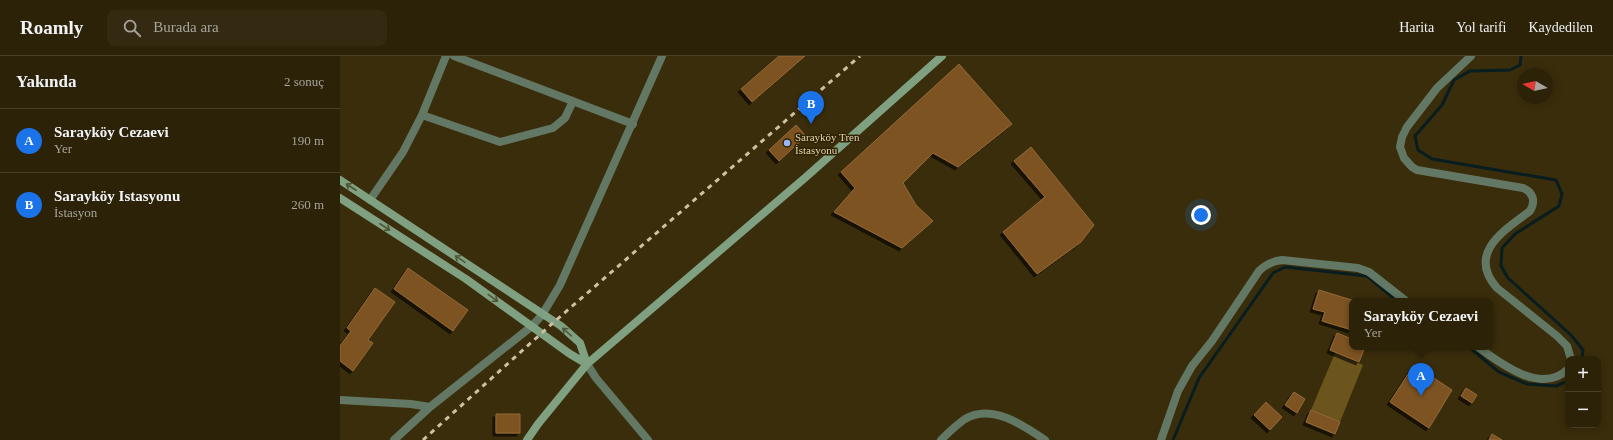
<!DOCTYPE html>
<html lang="tr">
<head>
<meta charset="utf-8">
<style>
  body { margin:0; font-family:"Times New Roman",serif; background:#342a12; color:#f1f3f6 }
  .controls { position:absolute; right:12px; bottom:12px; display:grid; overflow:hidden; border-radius:8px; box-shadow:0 2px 10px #0003 }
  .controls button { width:36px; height:36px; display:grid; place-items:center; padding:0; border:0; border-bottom:1px solid #483f29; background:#2c2208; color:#f1f3f6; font:20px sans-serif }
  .compass { position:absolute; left:1177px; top:12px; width:36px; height:36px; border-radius:50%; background:#2c2208; box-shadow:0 2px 10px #0003; rotate:279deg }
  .you { position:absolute; left:861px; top:159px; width:14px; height:14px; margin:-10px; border:3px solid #fff; border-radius:50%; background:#1a73e8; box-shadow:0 0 0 6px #1a73e833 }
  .badge { display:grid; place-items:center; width:26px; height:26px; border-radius:50%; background:#1a73e8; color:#fff; font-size:13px; font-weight:700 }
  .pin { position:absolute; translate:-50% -33px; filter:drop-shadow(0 1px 2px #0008) }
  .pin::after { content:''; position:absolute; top:21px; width:14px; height:12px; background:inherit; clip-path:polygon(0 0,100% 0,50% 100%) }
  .popup { position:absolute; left:1009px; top:242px; width:144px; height:52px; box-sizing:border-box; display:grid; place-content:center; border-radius:8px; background:#2c2208; filter:drop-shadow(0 1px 3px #0005); font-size:13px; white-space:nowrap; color:#a6a49c }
  .popup b { font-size:15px; color:#f1f3f6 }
  .popup::after { content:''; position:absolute; left:50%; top:100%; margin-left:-8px; border:8px solid transparent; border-top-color:#2c2208 }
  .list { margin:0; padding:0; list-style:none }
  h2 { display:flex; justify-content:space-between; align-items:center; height:52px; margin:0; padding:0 16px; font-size:17px }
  h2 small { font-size:13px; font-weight:400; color:#a6a49c }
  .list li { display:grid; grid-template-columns:26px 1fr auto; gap:12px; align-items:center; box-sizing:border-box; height:64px; padding:0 16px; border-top:1px solid #483f29 }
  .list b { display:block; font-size:15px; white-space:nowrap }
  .list p { margin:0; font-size:13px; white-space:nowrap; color:#a6a49c }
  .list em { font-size:13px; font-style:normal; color:#a6a49c }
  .icon { flex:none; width:22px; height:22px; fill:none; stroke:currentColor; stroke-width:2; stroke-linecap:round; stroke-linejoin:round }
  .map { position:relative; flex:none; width:1273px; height:384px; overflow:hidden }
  header { display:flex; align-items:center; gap:24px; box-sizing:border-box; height:56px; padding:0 20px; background:#2c2208; border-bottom:1px solid #483f29 }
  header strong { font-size:19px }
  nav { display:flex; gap:22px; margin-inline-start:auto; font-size:14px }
  .search { width:280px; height:36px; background:#342a12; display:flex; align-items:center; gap:10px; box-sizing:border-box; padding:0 14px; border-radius:8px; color:#a6a49c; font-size:15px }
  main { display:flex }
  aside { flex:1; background:#2c2208 }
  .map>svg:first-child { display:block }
  .green { fill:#6b551d }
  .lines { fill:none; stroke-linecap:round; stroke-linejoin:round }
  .stream { stroke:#081d20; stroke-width:3 }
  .building { fill:#7d5323; stroke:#956837; filter:url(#shadow) }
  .street { stroke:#637864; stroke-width:8 }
  .secondary { stroke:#7fa181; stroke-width:8 }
  .rail { stroke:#cec0a1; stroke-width:3; stroke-dasharray:5 5; stroke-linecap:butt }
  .oneway { stroke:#505535 }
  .poi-dot { fill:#97b6fd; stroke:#302302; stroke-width:1.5 }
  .labels { text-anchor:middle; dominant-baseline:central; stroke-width:3; stroke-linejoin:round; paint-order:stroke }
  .poi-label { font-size:11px; fill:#e2d4b6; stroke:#302302; text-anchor:start }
</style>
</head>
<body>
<header>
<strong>Roamly</strong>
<div class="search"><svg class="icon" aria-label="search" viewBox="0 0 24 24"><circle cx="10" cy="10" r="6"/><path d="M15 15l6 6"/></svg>Burada ara</div>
<nav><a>Harita</a><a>Yol tarifi</a><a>Kaydedilen</a></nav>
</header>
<main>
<aside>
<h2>Yakında<small>2 sonuç</small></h2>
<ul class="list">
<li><span class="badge">A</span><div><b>Sarayköy Cezaevi</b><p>Yer</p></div><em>190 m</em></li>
<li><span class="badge">B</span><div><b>Sarayköy Istasyonu</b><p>İstasyon</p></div><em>260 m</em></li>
</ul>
</aside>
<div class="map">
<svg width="1273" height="384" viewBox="0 0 1273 384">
  <defs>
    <filter id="shadow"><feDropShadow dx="-3" dy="3" stdDeviation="0" flood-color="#0009"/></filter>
  </defs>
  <rect width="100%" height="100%" fill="#3a2d0b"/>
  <!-- green -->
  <path class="green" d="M995,297l28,12 -23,57 -29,-12z"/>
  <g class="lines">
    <!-- stream -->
    <path class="stream" d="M1181,0l-1,9 -10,5 -40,1 -16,9 -12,25 -27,31 3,14 14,9 124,21 6,14 -3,12 -44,28 -13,14 -1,18 7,12 63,57 12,15 -1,9
      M1129,291l30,25 28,12 29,2 12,-5
      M833,384l26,-62 74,-105 12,-6 82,9 30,25"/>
  </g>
  <!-- building -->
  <path class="building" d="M439,0h26l-53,46 -11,-13z
    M619,8l53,60 -54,43 -25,-14 -30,30 13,22 17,16 -31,27 -68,-36 21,-24 -14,-16z
    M456,69l10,11 -27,25 -10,-11z
    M691,91l63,78 -13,17 -44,32 -34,-42 42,-35 -31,-36z
    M68,212l60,42 -15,21 -59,-42z
    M35,232l20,14 -27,38 5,3 -20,28 -13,-10v-15l11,-15 -4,-3z
    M979,234l36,11h-3v29l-30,-9 3,-9 -12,-3z
    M997,277l15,6v8h13l-6,15 -29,-12z
    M1074,309l38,25 -23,38 -39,-26z
    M1126,332l11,7 -5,8 -11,-7z
    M954,336l11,7 -8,14 -12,-8z
    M926,346l16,15 -12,13 -16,-15z
    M971,354l29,12 -5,12 -29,-12z
    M156,358h24v19h-24z
    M1152,378l10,6h-13z"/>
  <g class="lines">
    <!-- street -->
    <path class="street" d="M114,0l179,68
      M1131,0l-34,32 -30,39 -5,10 -2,10 4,11 8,9 5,3 106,18c10,4 13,13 7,23 -25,19 -64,42 -33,77l60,48 10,10 4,13
      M82,59l78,27 53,-14 12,-10 8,-17
      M30,144l33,-48 19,-37 24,-59
      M1138,291c23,17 64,48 90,22
      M247,308l9,14 52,62
      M0,344l71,4 19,3
      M54,384l36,-33 102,-81 10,-11 18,-30 102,-229
      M601,384c8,-8 15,-15 24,-21 26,-16 58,6 80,21
      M821,384l17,-49 14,-25 20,-25 47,-70c7,-7 14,-10 23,-11l76,8 11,4 37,29"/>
    <!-- secondary -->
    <path class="secondary" d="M0,124l221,146 19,17 7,21
      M0,142l126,81 104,75 17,10
      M187,384l11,-16 49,-60 219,-187 136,-121"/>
    <!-- rail -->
    <path class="rail" d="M83,384l131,-118 306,-266"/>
  </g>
  <!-- one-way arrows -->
  <defs><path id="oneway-shaft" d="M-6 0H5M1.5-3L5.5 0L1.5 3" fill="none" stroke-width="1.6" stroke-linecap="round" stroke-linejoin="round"/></defs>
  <g class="oneway">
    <use href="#oneway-shaft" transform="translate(11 131) rotate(-147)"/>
    <use href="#oneway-shaft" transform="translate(45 171) rotate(33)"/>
    <use href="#oneway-shaft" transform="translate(120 203) rotate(-146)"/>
    <use href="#oneway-shaft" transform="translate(153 242) rotate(36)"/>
    <use href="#oneway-shaft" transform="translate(227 276) rotate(-138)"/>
  </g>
  <!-- markers -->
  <circle class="poi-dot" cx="447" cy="87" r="4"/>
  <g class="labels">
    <!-- poi labels -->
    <g class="poi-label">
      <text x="455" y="81">Sarayköy Tren<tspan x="455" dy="13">İstasyonu</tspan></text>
    </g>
  </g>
</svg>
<div class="controls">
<button>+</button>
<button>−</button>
</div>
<svg class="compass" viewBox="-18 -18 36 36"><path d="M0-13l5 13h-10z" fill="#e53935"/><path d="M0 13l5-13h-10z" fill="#a6a49c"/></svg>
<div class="you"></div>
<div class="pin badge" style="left:1081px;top:340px">A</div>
<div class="popup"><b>Sarayköy Cezaevi</b>Yer</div>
<div class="pin badge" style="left:471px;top:68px">B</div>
</div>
</main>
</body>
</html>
